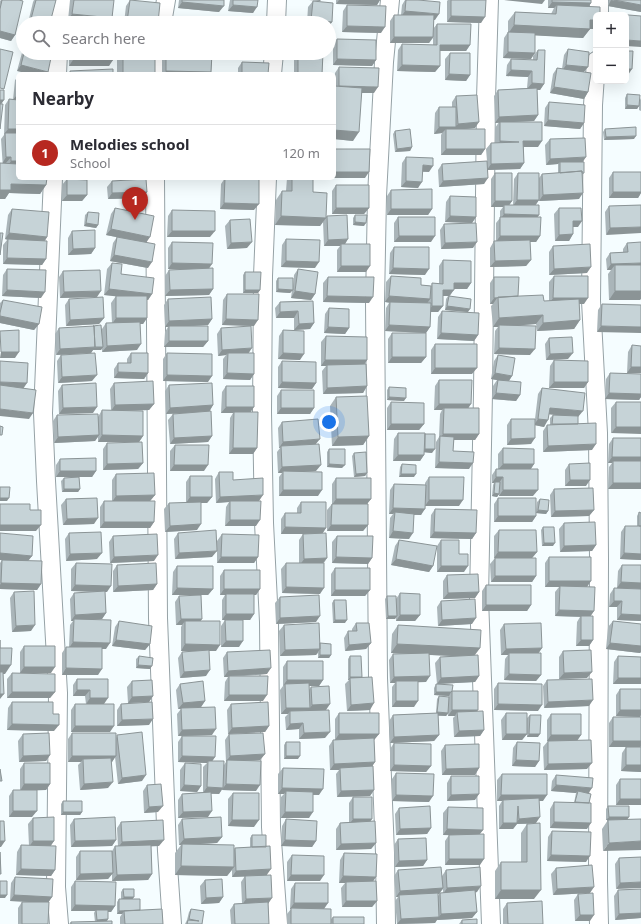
<!DOCTYPE html>
<html lang="en">
<head>
<meta charset="utf-8">
<style>
  body { margin:0; font-family:"Noto Sans",sans-serif; background:#f2f2f3; color:#2b2b33 }
  .controls { position:absolute; right:12px; top:12px; display:grid; overflow:hidden; border-radius:6px; box-shadow:0 4px 16px #0002 }
  .controls button { width:36px; height:36px; display:grid; place-items:center; padding:0; border:0; border-bottom:1px solid #e1e1e2; background:#fff; color:#2b2b33; font:20px sans-serif }
  .you { position:absolute; left:329px; top:422px; width:14px; height:14px; margin:-10px; border:3px solid #fff; border-radius:50%; background:#1a73e8; box-shadow:0 0 0 6px #1a73e833 }
  .badge { display:grid; place-items:center; width:26px; height:26px; border-radius:50%; background:#b72820; color:#fff; font-size:13px; font-weight:700 }
  .pin { position:absolute; translate:-50% -33px; filter:drop-shadow(0 1px 2px #0008) }
  .pin::after { content:''; position:absolute; top:21px; width:14px; height:12px; background:inherit; clip-path:polygon(0 0,100% 0,50% 100%) }
  .list { margin:0; padding:0; list-style:none }
  h2 { display:flex; justify-content:space-between; align-items:center; height:52px; margin:0; padding:0 16px; font-size:17px }
  h2 small { font-size:13px; font-weight:400; color:#7c7c81 }
  .list li { display:grid; grid-template-columns:26px 1fr auto; gap:12px; align-items:center; box-sizing:border-box; height:56px; padding:0 16px; border-top:1px solid #e1e1e2 }
  .list b { display:block; font-size:15px; white-space:nowrap }
  .list p { margin:0; font-size:13px; white-space:nowrap; color:#7c7c81 }
  .list em { font-size:13px; font-style:normal; color:#7c7c81 }
  .icon { flex:none; width:22px; height:22px; fill:none; stroke:currentColor; stroke-width:2; stroke-linecap:round; stroke-linejoin:round }
  .map { position:relative; flex:none; width:641px; height:924px; overflow:hidden }
  .search { position:absolute; background:#fff; box-shadow:0 4px 16px #0002; left:16px; top:16px; width:320px; height:44px; display:flex; align-items:center; gap:10px; box-sizing:border-box; padding:0 14px; border-radius:22px; color:#7c7c81; font-size:15px }
  .panel { position:absolute; background:#fff; box-shadow:0 4px 16px #0002; left:16px; top:72px; width:320px; height:108px; border-radius:6px }
  .map>svg:first-child { display:block }
  .lines { fill:none; stroke-linecap:round; stroke-linejoin:round }
  .street-casing { stroke:#96a2a6; stroke-width:20 }
  .street { stroke:#fff; stroke-width:18 }
  .wall { fill:#aab5b9; fill-rule:evenodd }
  .shaded-wall { fill:#8b9496 }
  .building { fill:#c6d3d7; stroke:#8b9496 }
</style>
</head>
<body>
<div class="map">
<svg width="641" height="924" viewBox="0 0 641 924">
  <rect width="100%" height="100%" fill="#f5fdff"/>
  <g class="lines">
    <!-- street casing -->
    <g class="street-casing">
      <path id="street" d="M489,0l-3,99 -3,294 -4,205 12,326
        M599,15v-15
        M59,23l4,-23
        M162,23l4,-23
        M276,23l1,-23
        M596,61l-3,44 -2,196 7,132 1,125 -1,323 1,43
        M57,74l1,-21
        M157,74l1,-21
        M272,74l2,-21
        M53,178l-10,235 3,68 12,212 -2,194 3,37
        M155,178l3,440 9,233 5,73
        M267,178l-4,98 -1,136 2,111 5,99 2,205 7,97
        M386,924l-1,-71 -7,-175 -3,-376 2,-106 7,-134 6,-62"/>
    </g>
    <!-- street -->
    <use href="#street" class="street"/>
  </g>
  <!-- wall -->
  <path class="wall" d="M1,0h18l-4,35 -4,6 -11,-3v-37z
    M34,0h20l-4,23h-22l5,-21z
    M70,0h44l-46,20z
    M130,0l28,23h-34l2,-17z
    M179,0h45l-5,12 -41,-4z
    M230,0h28l-5,13 -25,-2z
    M336,0h44l-3,5 -41,-1z
    M405,0h13l17,20h-1l-1,9 4,-5 33,21 -4,6h-26v15l-5,6 -38,-1 1,-21 4,-6 31,1v-7l-4,5h-39v-22l4,-6h7l1,-10z
    M448,0h38l-5,23 -34,-1v-21z
    M548,0h43v3l-3,4 8,13v6l-2,3h-4l-7,9 -48,-3 -4,24 -28,-1 1,-20 4,-6v-11l7,-9 36,2 3,-6h-6z
    M609,0h32v12l-33,-6z
    M313,1l19,21 -3,4v-3h-22l1,-16z
    M347,5l34,28 -39,-1 1,-21z
    M23,31v17l-4,-1 2,-13z
    M337,39l39,21 -4,6 -39,-1v-20z
    M23,49v4h29l-35,18z
    M568,49l16,23 4,20 -4,7 -34,-6 3,-19 4,-6 5,1 2,-14z
    M538,50l6,34 -4,6h-3l1,25 -4,6 -21,1 25,25h-14v16l-4,6 -32,1 -4,14 -45,3 -1,-17 4,-6 45,-3 -1,-12 5,-6h4v-15l4,-6 -4,1 -1,-27 4,-6 29,-2 1,-11 -22,-1 1,-11 4,-6 22,1v-4z
    M69,53h44l-4,13h-40z
    M117,53h38v21h-38z
    M165,53h47l-1,19 -1,2h-48v-17z
    M294,53h29l-1,21h-28z
    M450,53l20,22 -4,6 -21,-1v-21z
    M242,62l26,12h-31l1,-1v-5z
    M339,67l35,26h-12l-9,48 -19,-2v-52l1,-14z
    M18,77v101l28,7 -6,9 -31,-1 -4,6 -4,-60 3,-4 1,-30 4,-6 4,1 2,-20z
    M627,94l13,6 1,-2v13l-2,-1v-4l-2,3h-12v-11z
    M456,96l19,32 -8,1 18,20 -4,6h-40v-20l1,-2 -8,1 1,-21 4,-6h13v-5z
    M549,102l35,21 -4,6 -36,-3 1,-18z
    M605,129l29,10 -30,1 -1,-8z
    M395,131l17,16 -2,4 -15,1 -2,-18z
    M550,139l32,23 2,11 -2,2 -3,24 -40,2v-1l-4,5 5,31 -4,6h-6l1,18 -5,6 -36,1v-19l4,-7h2v-18l4,-5v-7l3,-4h-12v-28l4,-6 17,28 -3,4h4l1,-26 4,-6 21,5 3,-4 16,-1v-9l-12,1 -1,-20z
    M406,157l23,15h-6l-5,16 -17,-1 1,-24z
    M613,172h28v21l-3,5h-29v-20z
    M225,178l29,32 -34,-1 1,-25z
    M287,178h26v14l13,25 1,-1 18,28 21,28h-29v-22l3,-4h-16l-1,-24 -3,4 -45,-1 1,-25 6,-9h4z
    M67,179l20,16 -5,6h-20v-16z
    M112,181l35,11 -4,6 -35,1 -1,-12z
    M336,185l33,23 -5,6h-32v-23z
    M391,190l41,19 -4,6h-41v-19z
    M450,196l26,21 -4,6 -27,-1 1,-20z
    M641,205l-35,30 -1,-23 4,-6z
    M115,208l31,34 2,26 -38,-7 3,-18 4,-6 15,3 -26,-5 5,-21z
    M559,208l19,19h-5v7l-4,7h-14l-1,-27z
    M12,209l35,28 -2,4 1,18 -4,6 -39,-1v-19l4,-5 -2,-1 3,-24z
    M172,210l38,27h-43l1,-21z
    M88,212l10,13 -2,3 -12,-2 1,-11z
    M355,215l9,11 -11,-1v-7z
    M398,217l33,25h-37v-19z
    M230,220l17,28 -20,1 -2,-23z
    M444,224l29,24 -32,1 -1,-19z
    M72,231l23,17 -4,6 -23,1v-17z
    M286,239l29,29 -34,-1 1,-22z
    M172,242l37,26 4,21 -4,6 -44,1v-20l4,-6 15,-1h-16v-21z
    M627,243l13,57h-31l-1,-26 3,-4h-4l-1,-11 4,-6 13,-1v-3z
    M553,246l34,27 -38,2v-23z
    M394,247l31,28 -36,-1 1,-21z
    M443,260l28,23 -4,6h-13l-4,7 18,16 -23,-2 1,-11 2,-3h-5v10l-5,6h-7l-1,15 -4,6 -41,-2 1,-23 3,-5 -4,-1 1,-20 5,-6 30,9 10,1 1,-3 7,1v-18z
    M112,263l9,11 31,20 -4,6h-1v18l-4,6h-3l-3,26 -35,2v-4l-1,2h-8l-2,3 -35,2 -1,-21 4,-6 43,1 4,-6h6l-1,-20 5,-7h4l-16,-1 3,-26z
    M7,269l34,29 -39,-2 1,-21z
    M298,269l17,25 -4,6 -20,-2 1,-8 -2,3 -14,-1v-11l2,-3 15,8 1,-11z
    M63,271l34,26 -37,1 -1,-21z
    M245,272l15,18 -2,3h-15v-18z
    M554,276l30,28h-5l1,16 -6,9 -37,2 -1,-7 -15,1 9,30 -36,-1 1,-23 3,-4h-5l-2,-21 2,-2h-3v-21l4,-6 24,19 26,5h5v-19z
    M328,277l41,26 -46,-1v-19z
    M227,294l27,32 -32,-1 1,-25z
    M69,299l35,19 -5,6 -33,2 -1,-21z
    M168,299l44,20 -4,6 -14,1 14,15 -5,6h-39l1,-15 3,-5h-3l-1,-22z
    M3,300l36,24 -5,6 -34,-7v-20z
    M313,301l1,22 -4,6 -16,1v-12h-18l-1,-10 5,-6z
    M602,304l39,1 -44,27 1,-22z
    M329,308l20,20 -4,6 -21,-1 1,-19z
    M442,311l36,24 -4,6 -37,-2 1,-22z
    M221,328l28,25 5,21 -4,6 -27,-1v-20l3,-4 -8,1 -1,-22z
    M283,330l17,30 -22,-1 1,-23z
    M392,333l34,24 -5,6h-33v-24z
    M326,336l41,24 -2,4 2,22 -4,7 -40,1 -1,-23 4,-5h-5v-24z
    M549,338l19,21 -22,1 -1,-16z
    M435,344l37,30h-41v-24z
    M632,345l9,28h-14l1,-21z
    M131,353l17,20 -4,6 -30,-1v-9l4,-6h9v-4z
    M167,353l41,29 -45,-1v-22z
    M61,355l31,26 -34,2 -1,-22z
    M498,355l14,21 -3,5 11,14 -4,6 -24,-2 1,-13 4,-6 -6,-1 3,-18z
    M554,360l34,22 -4,6h-35l1,-22z
    M282,361l34,22 -4,6 -34,-1v-21z
    M610,373l31,1v23l-2,3 -34,-1 1,-20z
    M439,380l30,28 10,26 -4,6h-21l-1,11 16,18 -34,-1 1,-26 3,-5 1,-23 2,-4h-8l1,-24z
    M114,383l40,21 -5,6 -21,1 15,25 -4,6h-41v-5l-3,4 -41,2 -1,-22 4,-6 41,2 4,-7h9l-1,-21z
    M62,385l31,28 -34,1 -1,-23z
    M169,385l44,20 -4,7 -43,2 -1,-23z
    M226,386l25,26 6,36 -4,6h-24l1,-36 3,-5h-12l1,-21z
    M389,387l15,14 -17,-1v-10z
    M542,388l36,29v7l14,26 -49,2v-21l4,-6h3v-7l3,-3 11,1 -15,-2 -5,13 -9,-2 -4,19 -24,1v-20l4,-6h24l3,-25z
    M281,390l33,18 -4,6h-33v-18z
    M336,397l33,39 -6,9 -31,1 -2,-40z
    M391,402l33,22 -5,6h-32v-22z
    M616,402h25l-30,31v-25z
    M173,414l39,22 -4,6 -38,2 -2,-24z
    M282,422l34,22v27h-11l13,25h-39v-19l3,-4h-4l-1,-21 3,-4h-1l-1,-20z
    M398,433l34,20 -8,-1v3l-4,6h-27l1,-22z
    M613,438l28,51h-33l1,-22 3,-4h-4l1,-19z
    M107,443l36,20 -5,6 -35,1v-21z
    M175,445l29,26h-34v-20z
    M503,448l31,16 -3,5 2,27h-34v-2l-2,3 -5,-1 1,-11 1,-2h-2v-8l4,-6h2v-15z
    M329,449l13,19 -15,-1v-15z
    M354,453l13,20 -2,3 -11,1 -2,-21z
    M60,459l36,12 -4,6h-13l1,12 -2,3h-16l-1,-11 3,-3 9,-1h-17v-12z
    M402,464l12,13h-15l1,-10z
    M569,464l17,22h-21v-16z
    M219,472l14,8 26,21h-7l4,25h-31l1,-19 3,-5 -13,1 -1,-24z
    M116,474l39,21 -5,6 4,21 -4,6h-50v-21l4,-6h8v-21z
    M190,476l22,21 -5,6h-6l-4,27 -32,2 -1,-23 5,-6h17v-21z
    M429,477l30,29h-34l-4,9h-7l-5,24 -20,-1 1,-20 3,-4h-4l1,-24 4,-6 31,1v-2z
    M336,478l35,21 -4,5 1,21 -5,6h-36v-21l5,-6v-20z
    M554,489l40,21 -5,6 -38,1 -1,-22z
    M498,498l38,18 -4,6h-38v-18z
    M66,499l28,25 -31,1 -2,-20z
    M540,499l8,12 -2,3 -10,-1 1,-11z
    M301,502l25,26 -4,6 5,24 -3,5 -4,31 -38,-1 -1,-24 5,-6h13v-23l4,-6h18h-40v-15l4,-6h12v-5z
    M435,509l41,24 -4,6 -42,-1 1,-23z
    M639,512l2,1v47l-21,-1 1,-27 4,-6h12v-10z
    M564,523l32,22 -4,6 -32,1 -1,-23z
    M543,527l10,19h-11l-1,-16z
    M499,530l38,22 -5,6h-38v-22z
    M0,533l32,23 -4,5 13,23 -4,6 -37,-1v-26l2,-3h3h-5z
    M69,533l28,26 -31,2 -1,-22z
    M178,533l34,24 -37,2 -1,-20z
    M222,534l36,23 -4,6h-37v-22z
    M113,536l41,25 -44,2 -1,-21z
    M337,536l35,22 -4,6 -36,-1v-21z
    M399,540l34,26 -4,6 -38,-7 4,-19z
    M441,540l18,14 5,18h-27v-26z
    M549,557l38,30 7,24 -4,5 3,24 -4,6h-13l1,-24 3,-5 -25,-1v-24l4,-5h-14v-24z
    M495,558l41,18 -4,6h-41l-1,-18z
    M76,563l31,29h-2l1,21 -4,6 -11,1 15,29h-4l-4,26h-36v-22l4,-6h3l1,-22 3,-4h-2l-1,-22 4,-6 22,-1 -25,-1v-22z
    M117,565l40,19 -4,6 -40,2v-21z
    M622,565h19v56l-24,-1v-13h-8l1,-13 4,-6 18,1 -15,-1 1,-17z
    M177,566l36,23 -5,6h-36l1,-23z
    M335,568l35,22 -5,6h-34v-22z
    M224,570l36,19 -4,6h-2v19l-4,6h-7l-4,27h-18v-21l4,-6h-3v-20l3,-5h-5v-19z
    M447,575l32,17 -4,6 -32,1v-18z
    M486,585l45,20 -4,6h-45v-20z
    M14,592l17,39 -19,1 -2,-34z
    M400,593l20,22 -5,6h-19v-4l-1,2h-9l-1,-20 2,-3 9,3z
    M179,596l21,25 16,30h-7l-3,25 -26,2 -2,-20 4,-6 24,-1h-25v-24l1,-2h-6l-1,-23z
    M280,597l36,25 -40,2 -1,-21z
    M334,600l11,23h-12l-1,-20z
    M441,601l31,23 -34,2 -1,-19z
    M119,621l31,23 -5,6 -33,-4 3,-19z
    M613,621l28,3v28l-1,1 -34,-4 2,-22z
    M356,623l15,20 -5,6 -21,2 -1,-13 4,-7h4v-2z
    M504,624l38,24 -4,5 3,22 -5,6 -32,-1 1,-21 3,-4h-7l-1,-25z
    M284,625l36,18 11,12 -2,3h-11v-5l-2,2 -36,1 -1,-25z
    M398,625l82,23 -5,7 4,21 -4,6 -38,2 -2,-21 5,-6 16,-1 -27,-1 -3,27h-8l-4,25h-22v-20l3,-4h-5l-1,-23 4,-6h13l-15,-1 1,-19z
    M24,646l27,27h-31v-21z
    M563,651l24,27 -28,1v-22z
    M227,652l40,22 -23,2 19,25h-39l1,-19 3,-5h-4l-1,-19z
    M139,656l11,13 -14,-1v-9z
    M350,656l12,21 -1,1 9,32 -23,1 -2,-27 4,-4h-1v-21z
    M618,656l23,1v27h-28l1,-22z
    M287,661l36,19 -4,6h-10v4l2,-3 15,23 -1,28 -26,1v-10l-13,1 -1,-13 3,-3h-7l-1,-24 3,-4v-19z
    M12,673l43,19 -5,6h-43v-19z
    M77,679h31l-22,25 -1,-8h-12v-11z
    M547,680l42,26 -45,2 -1,-22z
    M132,681l21,15 -4,6 -21,1 -1,-16z
    M498,683l40,28 -44,-1v-21z
    M180,684l25,17 -4,6 -8,1 19,27 -25,1 28,21 -3,4 12,4 2,-3 -1,-22 4,-6 36,20 -5,6 -8,1 4,30 -34,-1v-1l-3,5h-8l-3,23 -30,1v-18l4,-6 21,-2v-25l4,-4 -29,-1v-20l4,-6h-4l-1,-22 4,-5h-3l-2,-19z
    M436,684l16,7 25,20 7,19 -4,6 -26,1 -1,-19 2,-2h-7v-2l-2,2h-8l1,19 -5,6 -44,2 -1,-22 4,-6 43,-2 1,-14 2,-3 9,1 1,-1 -15,-1v-7z
    M620,689h21v26l-1,2 -24,-1v-21z
    M12,702l41,12 1,17 -47,-1 1,-22z
    M75,704l35,28h-39v-22z
    M121,704l28,21 -32,1v-16z
    M231,704l38,22 -4,6 -37,2 -1,-24z
    M339,713l40,21 -5,6 1,22 -3,4 2,24 -4,6 -33,1 -1,-23 3,-4h-9l-1,-24 4,-6h2v-21z
    M506,713l21,21 -5,6h-20l-1,-20z
    M551,714l30,21 -4,5 10,29 -43,1 -1,-23 5,-6h-1v-21z
    M530,715l8,22h-11v-19z
    M613,717h28v55l-20,-1 1,-18 4,-6h-17v-24z
    M72,733l44,5 1,-3 25,46 -24,3 -3,-27 -3,5 -4,26 -28,2 -2,-25 3,-3h-13v-23z
    M23,734l27,21 -4,6 -27,1 -1,-21z
    M286,742l12,17h-14v-14z
    M517,742l22,19 -4,6 -23,-1 1,-18z
    M394,743l37,23 -5,6 -36,-1v-22z
    M445,745l34,23 -4,7h-33l-1,-24z
    M24,763l26,21 -4,6h-9l-5,27h-23v-21l4,-6h7v-21z
    M185,763l16,23 -4,6 -17,-1v-21z
    M283,768l36,27h-6l-4,23h-28v-21l3,-3h-6v-20z
    M396,773l33,29 -37,-1v-22z
    M502,774l41,27h-4l-3,22 -7,1 5,75h-39v-28l6,-9h20v-29l6,-9h-10l-4,5h-14v-23l3,-5h-5v-21z
    M556,775l32,18 1,10 -2,26 -37,-1v-19l4,-7 20,1 2,-10 -25,-2 1,-10z
    M451,776l24,24 -28,1v-18z
    M620,779h21v26h-25v-20z
    M147,785l11,27 -14,1 -1,-22z
    M233,793l21,34 -26,-1v-27z
    M353,797l17,25 6,21 -5,6 -35,1v-21l4,-6 9,-1v-19z
    M63,801l19,11 -2,3h-19v-11z
    M608,806l19,13 -24,32 -1,-22 6,-9h-2v-11z
    M448,807l35,23 -3,4v31h-35v-24l4,-6h-6v-22z
    M399,808l32,20 -4,6 -31,1 -1,-21z
    M33,818l21,23 -4,5 5,24 -4,6 -35,-1 1,-23 4,-7 8,1 -1,-22z
    M74,819l42,21 -4,6 -41,1 -1,-22z
    M182,819l40,18 -5,6 -16,1 33,6 1,-2 15,-1v-9l2,-3 14,12 3,77h-38l-1,-14 4,-6 8,-1 -1,-21 4,-6 -13,1v-7l-5,6 -52,-1v-22l6,-8h-2l-1,-20z
    M286,819l30,22 -4,6 -31,-1 1,-20z
    M121,822l38,24h-8l1,28 -4,6 -36,1v-7l-4,5 -32,1v-23l4,-6h32l3,-5h3l-1,-18z
    M552,831l34,31 -39,-1 1,-24z
    M398,839l29,21 -4,6 -28,1 -1,-22z
    M344,853l29,28 4,20 -5,6h-30l-1,-19 4,-5h-6l1,-23z
    M292,855l28,26h-33v-19z
    M641,857l-25,32 -1,-25 4,-6z
    M556,868l34,25 -37,2 -2,-21z
    M398,870l44,6 4,-6 31,22 -2,1 2,19 -5,6 -35,2v-1l-2,4 -38,1 -2,-23 3,-4h-2l-2,-21zM443,889v4h-3l-2,3v-2h1z
    M15,877l37,20 -4,5v22h-30v-16l4,-6h17l-29,-1 1,-18z
    M205,880l18,17 -4,6 -18,1 -1,-18z
    M75,881l40,25 -4,6h-3v7l-1,2 5,3h-43l2,-2h24l-1,-9 1,-2h-24v-24z
    M295,883l29,26 7,10 2,-2 31,7h-77v-10l4,-5h-1l1,-20z
    M123,889l9,10 8,11 23,14h-43v-7l2,-3h-5v-12l2,-3h2v-7z
    M641,889v29l-26,2 -1,-24 4,-6z
    M578,894l12,27h-15l-1,-21z
    M507,903l36,21h-40v-15z
    M191,909l11,15h-17l2,-4 2,-8z
    M462,920v4h-3z"/>
  <!-- shaded-wall -->
  <path class="shaded-wall" d="M309,0h12l-1,1z
    M339,0h41l-3,5 -41,-1z
    M504,0h41l-3,4z
    M611,0l30,5v7l-33,-6z
    M182,2l42,4 -5,6 -41,-4z
    M552,2l39,1 -4,6 -30,-4 -3,3h-6z
    M233,5l24,2 -4,6 -25,-2z
    M405,11l34,3 -4,6 -34,-3z
    M72,14l40,4 -3,5h-13l-28,-3z
    M451,16l34,1 -4,6 -34,-1z
    M31,19l15,4h-17z
    M311,20l21,2 -3,4v-3h-20z
    M590,20h6v6l-2,3h-4l-7,9 -75,-4 6,-9z
    M347,26l38,1 -4,6 -39,-1z
    M0,31l15,4 -4,6 -11,-3z
    M394,37h39l-4,6h-39z
    M626,40l15,1v6l-15,-1z
    M21,44h2v4l-4,-1z
    M440,45h30l-4,6h-30z
    M508,52l27,1 -4,6 -28,-1z
    M224,53h49l-3,4z
    M337,59l39,1 -4,6 -39,-1z
    M73,60h40l-4,6h-40z
    M21,65l27,7 -2,2h-17l-12,-3z
    M402,65l38,1 -5,6 -38,-1z
    M566,65l22,2 -5,6 -21,-2z
    M626,69h6l-4,6h-2z
    M511,70l21,1 -4,6 -22,-1z
    M166,71l45,1 -1,2 -40,-1v1h-6z
    M449,74l21,1 -4,6 -21,-1z
    M532,83l12,1 -4,6 -13,-1z
    M339,87h39l-4,6h-40z
    M554,87l34,5 -4,7 -34,-6z
    M17,95h1v7l-6,-1z
    M0,100h4l-4,6z
    M627,105l12,1 -2,3h-12z
    M538,115l-4,6 -39,2 4,-6z
    M548,120l36,3 -4,6 -36,-3z
    M479,122l-4,6 -21,2 -8,-1 -4,4 -8,1 5,-7h16l3,-3z
    M8,129h10v7l-13,-3z
    M334,130l25,2 -6,9 -19,-2z
    M636,136l-2,3 -30,1 2,-3z
    M500,141l19,1 -24,5z
    M523,141h19l-4,6h-19z
    M412,147l-2,4 -15,1 2,-3z
    M446,149h39l-4,6h-40z
    M6,157h5l-5,6 -4,1z
    M586,157l-4,6 -22,-1 -2,2 -12,1 4,-6z
    M11,161h7v6h-11z
    M524,163l-4,6 -33,1 4,-6z
    M423,165l10,1 -4,6 -11,-1z
    M334,172h35l-4,6h-31z
    M165,178h48l-1,2h-48z
    M488,178l-4,6 -45,3 4,-6z
    M406,181l16,1 -4,6 -17,-1z
    M11,184l35,1 -6,9 -31,-1 -4,6h-5v-9z
    M147,192l-4,6 -35,1 4,-6z
    M613,192h28v1l-3,5h-29z
    M583,193l-4,6 -40,2 4,-6z
    M67,195h20l-5,6h-20z
    M517,200h22l-4,6h-22z
    M495,201h17l-4,6 -4,-2 -1,2h-12z
    M224,203l35,1 -5,6 -34,-1z
    M336,208h33l-5,6h-32z
    M391,209h41l-4,6h-41z
    M504,214l35,1 -4,6 -35,-1z
    M281,216l45,2 -6,8 -45,-1z
    M450,216l26,1 -4,6 -27,-1z
    M573,221h9l-4,6h-9z
    M355,222l11,1 -2,3 -11,-1z
    M86,223l12,2 -2,3 -12,-2z
    M641,227v6l-35,2 4,-7z
    M111,229l39,8 -4,6 -40,-8z
    M172,231h43l-5,6h-43z
    M9,233l38,4 -4,6 -38,-4z
    M573,234l-4,7h-14l4,-6z
    M399,236h36l-4,6h-37z
    M500,236h40l-4,6h-40z
    M348,239l-4,7 -3,-2 -1,2h-16l4,-6z
    M252,242l-5,6 -20,1 4,-6z
    M477,242l-4,6 -32,1 4,-6z
    M95,248l-4,6 -23,1 5,-6z
    M114,255l38,7 -4,6 -38,-7z
    M7,258l39,1 -4,6 -39,-1z
    M531,260l-5,6 -36,1 5,-6z
    M286,261l33,1 -4,6 -34,-1z
    M172,263l40,1 -4,6 -40,-1z
    M641,263v6l-26,-4 -4,5h-4l4,-6z
    M341,266h29l-4,6h-29z
    M591,267l-4,6 -38,2 5,-6z
    M393,268l36,1 -4,6 -36,-1z
    M454,283h17l-4,6h-17z
    M109,289l43,5 -4,6 -44,-5z
    M213,289l-4,6 -44,1 5,-6z
    M278,289l15,1 -3,3 -14,-1z
    M7,290l38,2 -4,6 -39,-2z
    M245,290h15l-2,3h-15z
    M443,290h11l-5,6h-10z
    M101,291l-4,6 -37,1 4,-6z
    M295,291l20,3 -4,6 -20,-2z
    M615,291h26v8l-1,1h-31z
    M327,296l46,1 -4,6 -46,-1z
    M389,296l41,3 -4,6 -41,-3z
    M494,298h3l-4,6h-3z
    M553,298h35l-4,6h-35z
    M432,306h11l-5,6h-10z
    M447,306l23,3 -2,3 -23,-2z
    M298,311l-4,7h-18l4,-6z
    M543,315l-7,9 -37,3v-2l-1,2h-5l6,-9z
    M0,316l39,8 -5,6 -34,-7z
    M104,318l-5,6 -33,2 4,-6z
    M116,318h31l-4,6h-31z
    M212,319l-4,6 -39,2v-1l-1,1h-3l4,-6z
    M226,319l32,1 -4,6 -32,-1z
    M580,320l-6,9 -37,2 6,-8z
    M314,323l-4,6 -16,1 5,-6z
    M389,325l41,2 -4,6 -41,-2z
    M601,326l40,1v6l-44,-1z
    M328,327l21,1 -4,6 -21,-1z
    M441,333l37,2 -4,6 -37,-2z
    M169,341h39l-5,6h-39z
    M141,344l-4,6 -35,2 5,-6z
    M103,347l-2,3h-8l-2,3 -35,2 4,-6z
    M252,348l-4,6 -20,-1 -2,2 -8,1 4,-6z
    M499,348l36,1 -5,6 -36,-1z
    M1,352h18l-4,6h-15z
    M283,353l21,1 -4,6 -22,-1z
    M573,353l-5,6 -22,1 4,-6z
    M392,357h34l-5,6h-33z
    M325,360h42l-4,6 -36,-1 -1,1h-5z
    M631,367h10v6h-14z
    M435,368h42l-5,6h-41z
    M118,372l30,1 -4,6 -30,-1z
    M227,373l27,1 -4,6 -27,-1z
    M495,373l17,3 -4,6 -17,-3z
    M97,375l-5,6 -34,2 4,-6z
    M167,375l45,1 -4,6 -45,-1z
    M0,382l27,1 -4,6 -23,-1z
    M282,382l34,1 -4,6 -34,-1z
    M554,382h34l-4,6h-35z
    M367,386l-4,7 -40,1 4,-6z
    M496,393l24,2 -4,6 -24,-2z
    M609,393l32,1v3l-2,3 -34,-1z
    M389,397l17,1 -2,3 -17,-1z
    M154,404l-5,6 -38,1 4,-6z
    M439,404h32l-4,6 -23,-2 -2,2h-8z
    M213,405l-4,7 -43,2 4,-6z
    M97,407l-4,6 -34,1 4,-6z
    M226,407h28l-4,6 -16,-1 -1,1h-12z
    M281,408h33l-4,6h-33z
    M550,408l33,3 -5,6 -32,-3z
    M0,409l33,4 -4,6 -29,-3z
    M538,419l10,1 -4,7 -10,-2z
    M391,424h33l-5,6h-32z
    M616,427h25v7l-30,-1z
    M443,434h36l-4,6h-36z
    M99,435l-4,6 -41,2 4,-6z
    M102,435l41,1 -4,6h-41z
    M212,436l-4,6 -38,2 4,-6z
    M369,436l-6,9 -31,1 6,-9z
    M535,438l-4,6 -24,1 4,-6z
    M320,439l-5,6 -34,1 -1,2h-1l4,-6z
    M596,444l-4,6 -49,2 5,-6z
    M233,448h24l-4,6h-24z
    M424,449h11l-3,4 -10,-1z
    M398,455h26l-4,6h-27z
    M612,457h29v6l-28,-2 -1,2h-4z
    M439,462l34,1 -4,6 -34,-1z
    M143,463l-5,6 -35,1 4,-6z
    M329,464l16,1 -3,3 -15,-1z
    M503,464h31l-4,6h-32z
    M174,465h34l-4,6h-34z
    M321,465l-5,6 -33,2v-2l-1,2h-4l4,-6z
    M60,471h36l-4,6h-36z
    M367,473l-2,3 -11,1 2,-3z
    M401,474h15l-2,3h-15z
    M496,477h7l-4,6 -4,-1 -1,1h-2z
    M570,480h20l-4,6h-21z
    M613,483h28v6h-33z
    M64,489h16l-2,3h-16z
    M283,490h39l-4,6h-39z
    M503,490h35l-5,6h-34z
    M494,493l5,1 -2,3 -5,-1z
    M155,495l-5,6 -38,1 4,-6z
    M263,495l-4,6 -29,1v-1l-1,1 -13,1 4,-6z
    M190,497h22l-5,6h-21z
    M0,498h9l-2,3h-7z
    M336,499h35l-5,6h-34z
    M429,500h34l-4,6h-34z
    M393,508l32,1 -4,6 -27,-1 1,-2 -2,2h-4z
    M538,510l10,1 -2,3 -10,-1z
    M594,510l-5,6 -38,1 4,-6z
    M498,516h38l-4,6h-38z
    M98,518l-4,6 -31,1 4,-6z
    M230,520h30l-4,6h-31z
    M104,522h50l-4,6h-50z
    M201,524l-4,6 -32,2 5,-6z
    M0,525h41l-5,6h-36z
    M331,525h37l-5,6h-36z
    M285,527l41,1 -4,6h-41z
    M393,531l20,2 -4,6 -20,-1z
    M434,532l42,1 -4,6 -42,-1z
    M544,543h11l-2,3h-11z
    M596,545l-4,6 -32,1 4,-6z
    M217,551l-5,6 -37,2 4,-6z
    M498,552h39l-5,6h-38z
    M0,553l32,3 -5,6 -27,-2z
    M102,553l-5,6 -31,2 4,-7z
    M624,553l17,1v6l-21,-1z
    M158,555l-4,6 -44,2 4,-6z
    M221,557h37l-4,6h-37z
    M336,557l36,1 -4,6 -36,-1z
    M327,558l-5,6 -22,1 4,-6z
    M396,559l37,7 -4,6 -38,-7z
    M441,566h27l-4,6h-27z
    M495,576h41l-4,6h-41z
    M549,581h42l-4,6h-42z
    M621,582l20,1v6l-24,-1z
    M1,583l40,1 -4,6 -37,-1v-4z
    M157,584l-4,6 -40,2 5,-6z
    M75,585l36,1 -4,6 -36,-1z
    M286,587l38,1 -4,6 -38,-1z
    M177,588l36,1 -5,6h-36z
    M224,589h36l-4,6h-36z
    M335,590h35l-5,6h-34z
    M479,592l-4,6 -32,1 5,-6z
    M614,601h8l-5,6h-8z
    M486,605h45l-4,6h-45z
    M559,610l35,1 -4,6 -35,-1z
    M106,613l-4,6 -28,2v-2l-1,2h-2l4,-6z
    M226,614h28l-4,6h-28z
    M621,614l20,1v6l-24,-1z
    M400,615h20l-5,6h-19z
    M320,616l-4,6 -40,2 4,-6z
    M388,616h9l-2,3h-9z
    M476,618l-4,6 -34,2 4,-6z
    M181,619h21l-4,6 -13,-4 -3,4h-6z
    M335,620h12l-2,3h-12z
    M35,625l-4,6 -19,1 4,-6z
    M116,640l34,4 -5,6 -33,-4z
    M581,640h12l-4,6h-13z
    M226,641h17l-4,6h-18z
    M73,642l37,1 -4,6 -37,-1z
    M371,643l-5,6 -21,2 4,-6z
    M610,643l31,3v6l-1,1 -34,-4z
    M185,644l35,1 -4,6h-35z
    M397,644l83,4 -7,9 -82,-4z
    M542,648l-4,6 -29,-1 -1,2h-7l5,-6z
    M320,649l-4,6 -36,1 5,-6z
    M320,655h11l-2,3h-11z
    M0,665h11l-6,9h-5z
    M138,665l14,1 -2,3 -14,-1z
    M24,667h31l-4,6h-31z
    M66,668l36,1 -4,6h-36z
    M271,668l-4,6 -38,2 -1,1h-4l4,-6z
    M210,670l-4,6 -26,2 4,-6z
    M592,672l-5,6 -28,1 5,-6z
    M509,674l32,1 -5,6 -32,-1z
    M430,676l-4,6 -30,1v-2l-1,2h-5l4,-6z
    M479,676l-4,6 -38,2 4,-6z
    M350,677h12l-3,3 -9,-2 -1,2h-1z
    M618,678h23v6h-28z
    M287,680h36l-4,6h-34v-2l-2,2z
    M77,690h13l-5,6h-12z
    M12,692h43l-5,6h-43z
    M436,692h15l-2,4 -15,-1z
    M0,694h4l-4,5z
    M229,695h38l-4,6h-39z
    M153,696l-4,6 -21,1 4,-6z
    M90,698h18l-4,6h-18z
    M593,700l-4,6 -45,2 4,-6z
    M205,701l-4,6 -23,2 5,-6z
    M396,701h22l-4,6h-22z
    M374,703l-4,7 -23,1 4,-6z
    M330,704l-4,6 -18,1 4,-6z
    M498,704l44,1 -4,6 -44,-1z
    M286,708h24l-4,6 -16,-3 -2,3h-7z
    M452,710h26l-5,6 -16,-4 -2,4h-7z
    M620,710h21v5l-1,2 -24,-1z
    M437,712l11,1 -2,3 -11,-1z
    M153,719l-4,6 -32,1 5,-6z
    M303,723l-4,6 -13,1 4,-6z
    M12,724l47,1 -5,6 -47,-1z
    M75,726h39l-4,6h-39z
    M269,726l-4,6 -37,2 4,-6z
    M216,729l-4,6 -34,1 4,-6z
    M484,730l-4,6 -26,1 5,-6z
    M330,732l-5,6 -26,1 5,-6z
    M339,734h40l-5,6h-39z
    M506,734h21l-5,6h-20z
    M529,734h11l-2,3h-11z
    M439,735l-5,6 -44,2 4,-6z
    M551,735h30l-4,6h-30z
    M613,741h28v5l-1,1h-31z
    M265,754l-5,6 -33,2v-2l-1,2 4,-6z
    M50,755l-4,6 -27,1 4,-6z
    M72,756h44l-4,6 -29,-3 -2,3h-13z
    M182,756l33,1 -4,6 -3,-2 -1,2 -29,-1z
    M286,756h14l-2,3h-14z
    M516,760l23,1 -4,6 -23,-1z
    M375,762l-4,6h-31l-1,2h-9l4,-6z
    M592,763l-5,6 -43,1 4,-6z
    M394,765l37,1 -5,6 -36,-1z
    M626,765h15v7l-20,-1z
    M479,768l-4,7h-33l4,-6z
    M146,775l-4,6 -24,3 4,-6z
    M113,782l-5,6 -28,2 4,-6z
    M24,784h26l-4,6 -26,1z
    M226,784l34,1 -4,6 -34,-1z
    M184,785l17,1 -4,6 -17,-1z
    M556,785l36,3 -4,6 -10,-3 -2,2 -25,-2z
    M207,787l16,1 -4,6 -16,-1z
    M282,788l41,1 -4,6 -34,-1 1,-3 -2,3h-6z
    M374,790l-4,6 -33,1 4,-6z
    M479,794l-4,6 -28,1 4,-6z
    M396,795l37,1 -4,6 -37,-1z
    M501,795h46l-4,6h-40v-1l-1,1h-5z
    M620,799h21v6h-25z
    M163,806l-5,6 -14,1 5,-6z
    M13,811h24l-5,6h-23z
    M212,811l-4,6 -30,1 5,-6z
    M63,812h19l-2,3h-19z
    M285,812h28l-4,6h-28z
    M540,817l-4,6 -19,1 -4,5h-14l4,-6h13l3,-4z
    M609,817h20l-2,3h-21z
    M353,819h19l-4,6h-19z
    M232,820h27l-5,7 -26,-1z
    M554,822l37,1 -4,6 -37,-1z
    M431,828l-4,6 -31,1 4,-6z
    M447,829l36,1 -5,6 -35,-1z
    M222,837l-5,6 -35,2v-1l-1,1h-2l5,-6z
    M116,840l-4,6 -41,1 4,-6z
    M164,840l-5,6 -41,2 4,-6z
    M285,840l31,1 -4,6 -31,-1z
    M0,841h5l-4,6h-1z
    M33,841h21l-4,6h-21z
    M641,841v9l-38,1 6,-8z
    M376,843l-5,6 -35,1 5,-6z
    M551,855l39,1 -4,6 -39,-1z
    M449,859h35l-4,6h-35z
    M427,860l-4,6 -28,1 4,-6z
    M181,866l53,1 -7,9 -52,-1z
    M21,869l34,1 -4,6 -35,-1z
    M271,869l-5,7 -34,1 4,-6z
    M113,873l-5,6 -32,1 4,-6z
    M152,874l-4,6 -36,1 5,-6z
    M291,875h33l-4,6h-33z
    M343,876l33,1 -4,6 -26,-1 -1,1h-6z
    M641,882v6l-25,1 4,-6z
    M481,886l-4,6 -34,2 4,-6z
    M594,887l-4,6 -37,2 4,-6z
    M443,888l-4,6 -40,3v-2l-1,2h-2l4,-6z
    M501,890h40l-7,9h-39z
    M0,895h7l-2,3h-5z
    M14,895l38,2 -4,6 -38,-2z
    M124,897h10l-2,3h-11z
    M223,897l-4,6 -18,1 5,-6z
    M272,898l-4,6 -26,1 4,-6z
    M346,901h31l-5,6h-30z
    M294,903h34l-4,6h-34z
    M75,905l40,1 -4,6 -15,-1v-1l-1,1h-24z
    M119,911h5l-2,3h-5z
    M477,912l-5,6 -35,2 4,-6z
    M641,913v5l-26,2 4,-6z
    M580,915h14l-4,6h-15z
    M439,917l-4,6 -38,1 4,-5z
    M108,919l-2,3 -11,1 2,-3z"/>
  <!-- building -->
  <path class="building" d="M2,0h17l4,1 -8,34 -15,-4v-22z
    M36,0h20l-6,23h-4l-15,-4z
    M74,0h40l-2,18 -40,-4z
    M130,0l30,3 -2,20 -31,-1z
    M182,0h42v6l-42,-4z
    M233,0h25l-1,7 -24,-2z
    M406,0h12l22,2 -1,12 -34,-3z
    M451,0h35l-1,17 -34,-1z
    M552,0h39v3l-39,-1z
    M614,0h27v5z
    M313,1l20,2 -1,19 -21,-2z
    M347,5l39,1 -1,21 -38,-1z
    M557,5l43,2v8h-4v5h-6v9l-76,-4 1,-13 41,2z
    M616,14l25,2v25l-15,-1v-25h-10z
    M394,15h40l-1,22h-39z
    M178,22h17v1h-17z
    M437,24h34l-1,21h-30v21l-38,-1v-21l35,1z
    M23,31v13h-2z
    M508,32l27,1v20l-27,-1z
    M337,39l39,1v20l-39,-1z
    M0,49l13,3 -9,37 -4,-1z
    M568,49l21,3 -1,15 -22,-2z
    M538,50h7l-1,34 -12,-1v-12l-21,-1v-11l26,1z
    M626,51h7l-1,18h-6z
    M24,53h28l-4,19 -27,-7z
    M73,53h40v7h-40z
    M123,53h32v21h-32z
    M166,53h46l-1,19 -45,-1z
    M298,53h25l-1,21h-24z
    M450,53h20v22l-21,-1z
    M242,62l27,1 -1,11h-30v-1h4z
    M339,67l40,1 -1,19 -39,-1z
    M557,68l34,5 -3,19 -34,-5z
    M113,69v5h-43v-3z
    M170,73l35,1h-35z
    M18,85v10h-1z
    M335,86l27,2 -3,44 -25,-2v-29z
    M537,88l1,27 -39,2 -1,-27z
    M0,90h4v10h-4z
    M627,94l13,1 -1,11 -12,-1z
    M477,95l2,27 -21,2 -2,-28z
    M9,99l9,1v29h-10z
    M549,102l36,3 -1,18 -36,-3z
    M0,104h3l-3,25z
    M439,107h17v20h-17z
    M500,122h42v19h-19l1,22 -33,1v-21l28,-1 -19,-1z
    M636,127v9l-30,1 -1,-8z
    M410,129l2,18 -15,2 -2,-18z
    M446,129h39v20h-39z
    M5,133h13v28h-7v-4h-5z
    M585,138l1,19 -36,2v-20z
    M334,149h36l-1,23h-35z
    M406,157l27,1v8l-10,-1 -1,17 -16,-1z
    M487,161l1,17 -45,3 -1,-17z
    M560,162h24v11h-2v-2l-22,2z
    M0,163l18,1v14h29l-1,7 -35,-1v6h-11z
    M582,171l1,22 -40,2 -1,-21z
    M613,172h28v20h-28z
    M495,173h17v28h-17z
    M518,173h21v27h-22z
    M225,178h34v26l-35,-1z
    M292,178h21v14l14,1 -1,25 -45,-2 1,-25h10z
    M67,179l20,1v15h-20z
    M146,179l1,13 -35,1v-12z
    M336,185h33v23h-33z
    M432,189v20h-41v-19z
    M450,196l26,1v20l-26,-1z
    M504,205h35v10l-35,-1z
    M641,205v22l-31,1 -1,-22z
    M115,208l39,8 -4,21 -39,-8z
    M559,208h22l1,13h-9v13l-14,1z
    M12,209l37,3 -2,25 -38,-4z
    M172,210l43,1v20h-43z
    M88,212l11,1 -1,12 -12,-2z
    M347,215l1,24 -20,1 -1,-24z
    M355,215h12l-1,8 -11,-1z
    M398,217h37v19h-36z
    M500,217h41l-1,19h-40z
    M250,219l2,23 -21,1 -1,-23z
    M476,223l1,19 -32,1 -1,-19z
    M95,230v18l-22,1 -1,-18z
    M0,233h3l-3,22z
    M117,237l38,7 -3,18 -38,-7z
    M8,239l39,2 -1,18 -39,-1z
    M286,239l34,1 -1,22 -33,-1z
    M530,240l1,20 -36,1 -1,-20z
    M172,242l41,1 -1,21 -40,-1z
    M641,242v21l-30,1 -1,-11 18,-1 -1,-9z
    M341,244h29v22h-29z
    M590,244l1,23 -37,2 -1,-23z
    M394,247h35v22l-36,-1z
    M443,260l28,1v22h-17v7h-11v16h-11v-23l11,1z
    M112,263l10,1 -1,10 33,4 -2,16 -43,-5z
    M615,265h26v26h-26z
    M213,268v21l-43,1 -1,-20z
    M7,269l39,1 -1,22 -38,-2z
    M298,269l20,3 -3,22 -20,-3z
    M100,270l1,21 -37,1 -1,-21z
    M245,272h16l-1,18h-15z
    M391,276l30,2v7l10,1 -1,13 -41,-3z
    M554,276h34v22h-35z
    M328,277h46l-1,20 -46,-1z
    M494,277h25l-1,19 -24,2z
    M278,278h15v12l-15,-1z
    M227,294h32l-1,26 -32,-1z
    M543,295l1,6 35,-2 1,21 -37,3v-8l-44,3 -1,-21z
    M116,296h31v22h-31z
    M449,296l22,3 -1,10 -23,-3z
    M103,297l1,21 -34,2 -1,-21z
    M211,297l1,22 -43,2 -1,-22z
    M3,300l39,7 -3,17 -39,-8v-3z
    M313,301l1,22 -15,1 -1,-13 -18,1v-10z
    M390,302l41,1 -1,24 -41,-2z
    M602,304l39,1v22l-40,-1z
    M329,308l20,1v19l-21,-1z
    M442,311l37,2 -1,22 -37,-2z
    M140,322l1,22 -34,2 -1,-23z
    M101,325l2,22h-8l-1,-21h-1z
    M499,325l37,1 -1,23 -36,-1z
    M94,326l1,21 -35,2 -1,-21z
    M169,326h39v15h-39z
    M251,326l1,22 -30,2 -1,-22z
    M19,330v22h-18l-1,-21z
    M283,330l21,1v23l-21,-1z
    M392,333h34v24h-34z
    M326,336l41,1v23h-42z
    M572,337l1,16 -23,1 -1,-16z
    M435,344h42v24h-42z
    M632,345l9,1v21h-10z
    M95,353l2,22 -35,2 -1,-22z
    M131,353h17v20l-30,-1v-9h13z
    M167,353l45,1v22l-45,-1z
    M228,353h26v21l-27,-1z
    M498,355l17,3 -3,18 -17,-3z
    M554,360l34,1v21h-34z
    M0,361l28,2 -1,20 -27,-1z
    M282,361l34,1v21l-34,-1z
    M366,364l1,22 -40,2v-23z
    M610,373l31,1v20l-32,-1z
    M439,380h33l-1,24h-32z
    M498,380l23,2 -1,13 -24,-2z
    M153,381l1,23 -39,1 -1,-22z
    M96,383l1,24 -34,1 -1,-23z
    M212,383l1,22 -43,3 -1,-23z
    M0,385l36,5 -3,23 -33,-4z
    M226,386h28v21h-28z
    M389,387l17,1v10l-17,-1z
    M542,388l43,5 -2,18 -33,-3 -2,12 -10,-1z
    M281,390h33v18h-33z
    M367,396l2,40 -31,1 -2,-40z
    M391,402l33,1v21h-33z
    M616,402h25v25h-25z
    M444,408h35v26h-36z
    M102,410l41,1v25l-41,-1z
    M211,411l1,25 -38,2 -1,-24z
    M234,412h24l-1,36h-24z
    M98,414l1,21 -41,2 -1,-22z
    M553,415l25,1v8h-26z
    M318,419l2,20 -37,3 -1,-20z
    M511,419h24v19l-24,1z
    M596,423v21l-48,2 -1,-21z
    M0,426l3,1 -1,8h-2z
    M398,433h27l-1,22h-26z
    M425,434h10v15h-10z
    M440,436l14,1 -1,14 21,1 -1,11 -34,-1z
    M613,438h28v19h-29z
    M142,442l1,21 -36,1v-21z
    M319,444l2,21 -39,2 -1,-21z
    M175,445h34l-1,20h-34z
    M503,448l31,1v15h-31z
    M329,449h16v16l-16,-1z
    M366,452l1,21 -11,1 -2,-21z
    M96,458v13h-36v-12z
    M613,461h28v22h-28z
    M590,463v17h-20l-1,-16z
    M402,464l14,1v9h-15z
    M496,469h42v21h-35v-13h-7z
    M283,471l39,1v18h-39z
    M219,472h14v8l30,-2v17l-43,2z
    M154,473l1,22 -39,1v-22z
    M190,476h22v21h-22z
    M79,477l1,12h-16v-11z
    M429,477h35l-1,23h-34z
    M336,478h35v21h-35z
    M495,482h5l-1,12 -5,-1z
    M394,484l32,1 -1,24 -32,-1z
    M0,487h10l-1,11h-9z
    M593,488l1,22 -39,1 -1,-22z
    M97,498l1,20 -31,1 -1,-20z
    M498,498h38v18h-38z
    M540,499l9,1 -1,11 -10,-1z
    M104,501h51l-1,21h-50z
    M230,501h31l-1,19h-30z
    M201,502v22l-31,2 -1,-23z
    M301,502h25v26l-41,-1v-14h16z
    M0,504h30v6h11v15h-41z
    M332,504h36v21h-37z
    M435,509l42,1 -1,23 -42,-1z
    M395,512l19,2 -1,19 -20,-2z
    M639,512l2,1v13h-2z
    M595,522l1,23 -32,1v-23z
    M625,526h16v28l-17,-1z
    M543,527h11l1,16h-11z
    M216,530l1,21 -38,2 -1,-20z
    M499,530h37l1,22h-39z
    M101,532l1,21 -32,1 -1,-21z
    M0,533l33,3 -1,20 -32,-3z
    M326,533l1,25 -23,1 -1,-25z
    M157,534l1,21 -44,2 -1,-21z
    M222,534l37,1 -1,22h-37z
    M337,536h36l-1,22 -36,-1z
    M399,540l38,6 -4,20 -37,-7z
    M441,540h18v14h9v12h-27z
    M549,557h42v24h-42z
    M495,558h41v18h-41z
    M2,560l40,1 -1,23 -40,-1z
    M76,563l36,1 -1,22 -36,-1z
    M156,563l1,21 -39,2 -1,-21z
    M286,563h38v25l-38,-1z
    M622,565h19v18l-20,-1z
    M177,566h36v23l-36,-1z
    M335,568h35v22h-35z
    M224,570h36v19h-36z
    M478,574l1,18 -31,1 -1,-18z
    M486,585h45v20h-45z
    M560,586l35,1 -1,24 -35,-1z
    M614,588l27,1v26l-20,-1 1,-13h-8z
    M34,591l1,34 -19,1 -2,-34z
    M105,591l1,22 -31,2 -1,-22z
    M400,593l20,1v21h-20z
    M226,594h28v20h-28z
    M201,595l1,24h-21l-2,-23z
    M319,595l1,21 -40,2v-21z
    M387,596h9l1,20h-9z
    M475,599l1,19 -34,2 -1,-19z
    M334,600h12l1,20h-12z
    M581,616h12v24h-12z
    M74,619l37,1 -1,23 -37,-1z
    M225,620h18v21h-17z
    M119,621l33,5 -2,18 -34,-4z
    M185,621h35v24l-35,-1z
    M613,621l28,3v22l-31,-3z
    M319,623l1,26 -35,1 -1,-25z
    M356,623h13l2,20 -22,2 -1,-14h9z
    M541,623l1,25 -36,1 -2,-25z
    M398,625l83,5 -1,18 -83,-4z
    M0,640v8h12l-1,17h-11z
    M320,643l11,1v11h-11z
    M24,646h31v21h-31z
    M66,647h36v22l-36,-1z
    M209,650l1,20 -26,2 -2,-20z
    M270,650l1,18 -43,3 -1,-19z
    M591,650l1,22 -28,1 -1,-22z
    M429,653l1,23 -36,1 -1,-23z
    M509,653h32v22l-32,-1z
    M478,655l1,21 -38,2 -1,-21z
    M139,656l14,2 -1,8 -14,-1z
    M350,656h11l1,21h-12z
    M618,656l23,1v21h-23z
    M287,661h36v19h-36z
    M0,672h3l1,22h-4z
    M12,673l43,1v18h-43z
    M229,676h39l-1,19h-38z
    M372,677l2,26 -23,2 -1,-27z
    M77,679h31v19h-18v-8h-13z
    M592,679l1,21 -45,2 -1,-22z
    M152,680l1,16 -21,1v-16z
    M203,681l2,20 -22,2 -3,-19z
    M396,681h22v20h-22z
    M309,683l1,25h-24l-1,-24z
    M498,683l44,1v21l-44,-1z
    M436,684l17,1 -1,6 -1,1h-15z
    M329,686l1,18 -18,1 -1,-18z
    M620,689h21v21h-21z
    M452,691h26v19h-26z
    M439,696l10,1 -1,16 -11,-1z
    M12,702h41v12h6v11l-47,-1z
    M152,702l1,17 -31,1 -1,-16z
    M268,702l1,24 -37,2 -1,-24z
    M75,704h39v22h-39z
    M215,707l1,22 -34,1 -1,-22z
    M329,710l1,22 -26,1 -1,-10 -13,1v-13z
    M483,711l1,19 -25,1 -2,-19z
    M339,713h40v21h-40z
    M438,713l1,22 -45,2 -1,-22z
    M506,713h21v21h-21z
    M551,714h30v21h-30z
    M530,715h11l-1,19h-11z
    M613,717h28v24h-28z
    M142,732l4,43 -24,3 -5,-43z
    M49,733l1,22 -27,1v-22z
    M72,733h44v23h-44z
    M263,733l2,21 -35,2 -1,-22z
    M182,736h34l-1,21 -33,-1z
    M374,738l1,24 -41,2 -1,-24z
    M591,740l1,23 -44,1v-23z
    M286,742h14v14h-14z
    M517,742l23,1 -1,18 -23,-1z
    M394,743l37,1v22l-37,-1z
    M479,744v24l-33,1 -1,-24z
    M626,747h15v18h-15z
    M111,758l2,24 -29,2 -1,-25z
    M227,760l34,1 -1,24 -34,-1z
    M208,761h16l-1,27 -16,-1z
    M24,763h26v21h-26z
    M185,763l16,1v22l-17,-1z
    M373,766l1,24 -33,1 -1,-23z
    M283,768l41,1 -1,20 -41,-1z
    M0,769l2,12h-2z
    M396,773l38,1 -1,22 -37,-1z
    M502,774h45v21h-46z
    M556,775l37,3 -1,10 -36,-3z
    M451,776h28v18l-28,1z
    M620,779h21v20h-21z
    M161,784l2,22 -14,1 -2,-22z
    M13,790h24v21h-24z
    M286,791l27,1v20h-28z
    M578,791l13,3 -2,9 -14,-1z
    M211,792l1,19 -29,1 -1,-18z
    M233,793h26v27h-27z
    M353,797h19v22h-19z
    M539,798l1,19 -21,2 -1,-13 -1,17h-14v-23z
    M63,801h19v11h-19z
    M554,802l37,1v20l-37,-1z
    M430,806l1,22 -31,1 -1,-21z
    M608,806h21v11h-20z
    M448,807l35,1v22l-36,-1z
    M54,817v24h-21v-23z
    M115,817l1,23 -41,1 -1,-22z
    M221,817l1,20 -38,2 -2,-20z
    M286,819l31,2 -1,20 -31,-1z
    M641,819v22l-32,2 -1,-23z
    M163,820l1,20 -42,2 -1,-20z
    M0,821h4l1,20h-5z
    M375,821l1,22 -35,1 -1,-21z
    M540,823l1,67h-40v-28h26v-38z
    M552,831l39,1 -1,24 -39,-1z
    M484,834v25h-35v-24z
    M252,835h14v12h-14z
    M426,838l1,22 -28,1 -1,-22z
    M182,844l52,1v22l-53,-1z
    M21,845l35,1 -1,24 -34,-1z
    M151,845l1,29 -35,1 -2,-29z
    M270,846l1,23 -35,2 -1,-23z
    M80,851h32l1,22 -33,1z
    M0,852l1,22h-1z
    M344,853l33,1 -1,23 -33,-1z
    M292,855l32,1v19h-33z
    M641,857v25l-21,1 -1,-25z
    M592,865l2,22 -37,2 -1,-21z
    M441,867l2,21 -43,3 -2,-21z
    M480,867l1,19 -34,2 -1,-18z
    M271,875l1,23 -26,1 -1,-23z
    M15,877l38,2 -1,18 -38,-2z
    M222,879l1,18 -17,1 -1,-18z
    M0,881h7v14h-7z
    M75,881l41,1 -1,24 -40,-1z
    M376,881l1,20h-31v-19z
    M295,883h33v20h-34z
    M123,889h11v8h-10z
    M641,889v24l-22,1 -1,-24z
    M475,890l2,22 -36,2 -1,-21z
    M438,893l1,24 -38,2 -2,-24z
    M593,893l1,22h-14l-2,-21z
    M119,899h21v11l-21,1z
    M542,901l1,23h-35l-1,-21z
    M22,902h27l-1,22h-26z
    M268,902l1,22h-34l-1,-20z
    M291,908l40,1v15h-40z
    M162,909l1,15h-38l-1,-13z
    M191,909l13,2 -2,13h-15l1,-4 11,1 -10,-2z
    M96,910h12v9l-11,1z
    M333,917h31v7h-31z
    M477,919v5h-15v-4z
    M112,921v3h-41v-2z"/>
</svg>
<div class="controls">
<button>+</button>
<button>−</button>
</div>
<div class="you"></div>
<div class="pin badge" style="left:135px;top:220px">1</div>
<div class="search"><svg class="icon" aria-label="search" viewBox="0 0 24 24"><circle cx="10" cy="10" r="6"/><path d="M15 15l6 6"/></svg>Search here</div>
<section class="panel">
<h2>Nearby<small></small></h2>
<ul class="list">
<li><span class="badge">1</span><div><b>Melodies school</b><p>School</p></div><em>120 m</em></li>
</ul>
</section>
</div>
</body>
</html>
